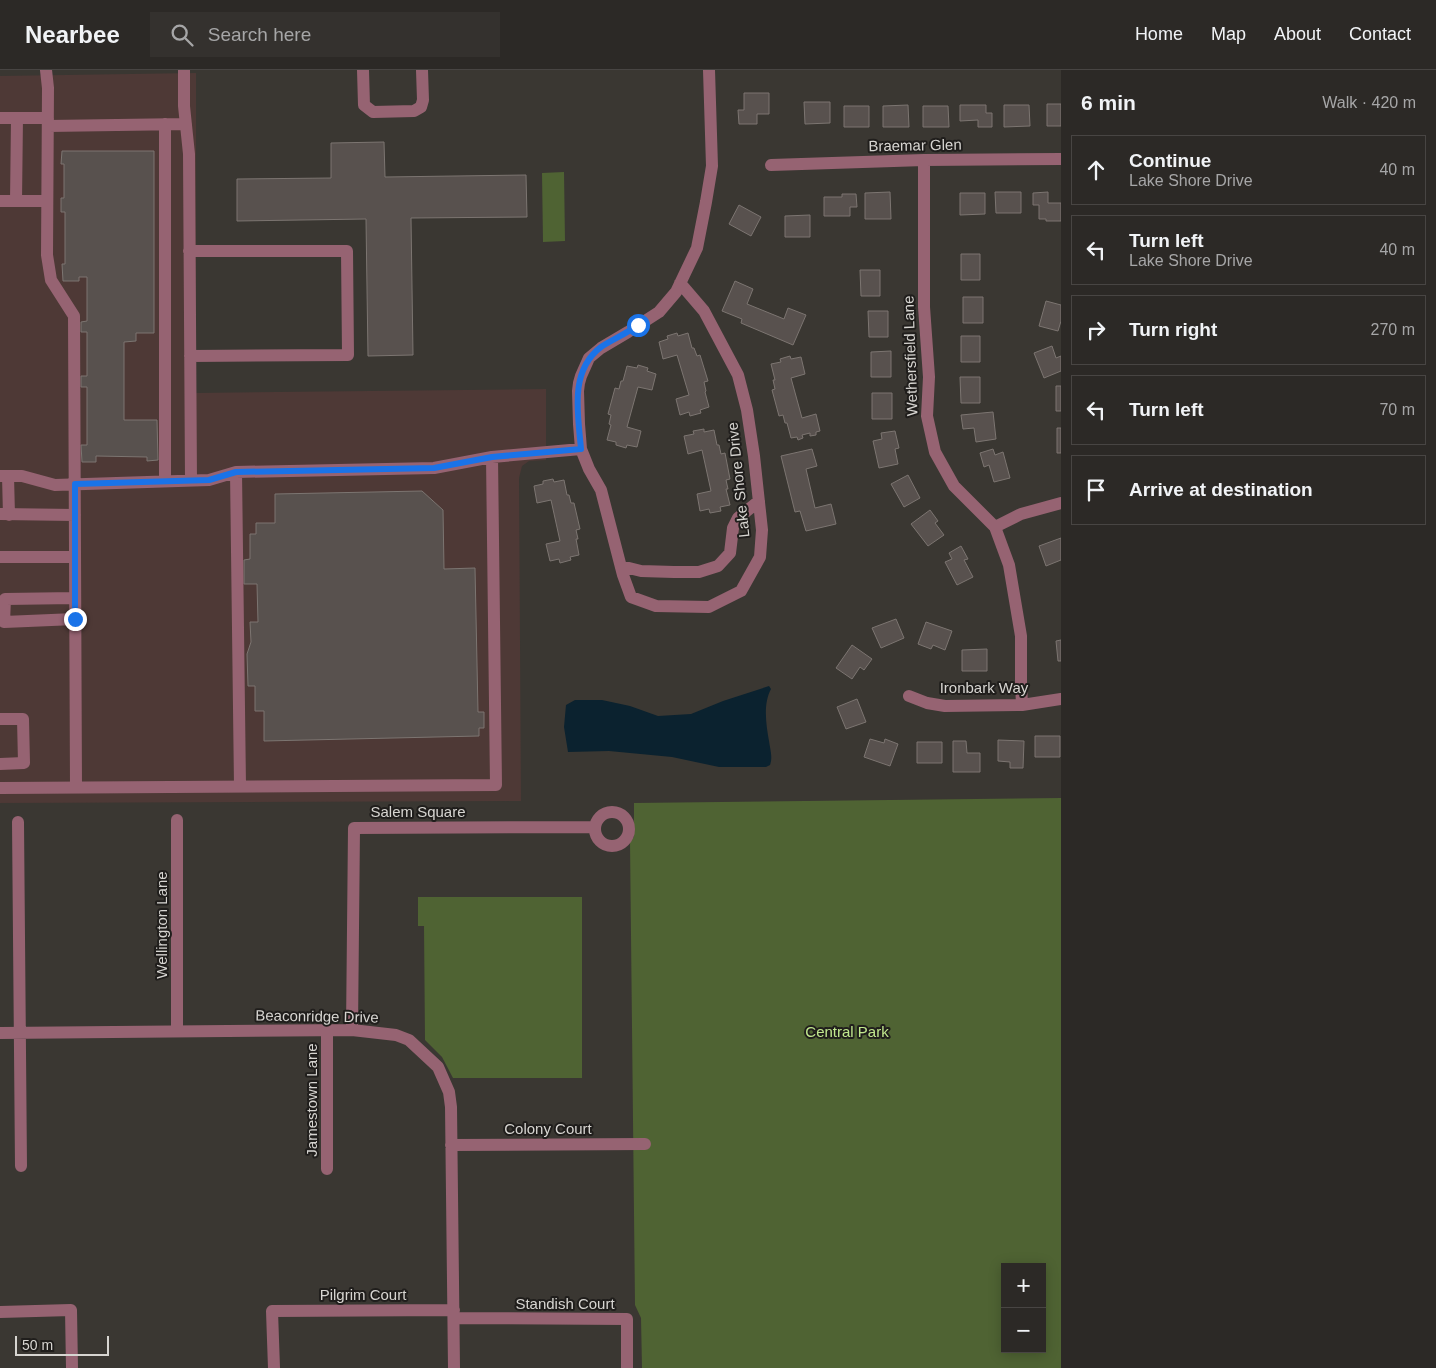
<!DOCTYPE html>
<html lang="en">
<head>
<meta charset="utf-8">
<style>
  body { margin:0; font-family:Arial,sans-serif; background:#34312e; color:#f1f3f6 }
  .controls { position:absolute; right:15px; bottom:15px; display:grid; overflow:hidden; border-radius:0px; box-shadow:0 2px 12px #0003 }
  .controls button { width:45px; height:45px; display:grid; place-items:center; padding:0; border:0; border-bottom:1px solid #484543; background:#2c2926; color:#f1f3f6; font:25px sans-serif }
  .scale { position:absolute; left:15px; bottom:12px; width:94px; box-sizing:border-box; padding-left:5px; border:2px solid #d7d5d1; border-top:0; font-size:14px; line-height:18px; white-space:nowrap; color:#d7d5d1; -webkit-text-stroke:4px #201e1c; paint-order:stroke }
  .stop { position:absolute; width:15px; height:15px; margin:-11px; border:4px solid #1a73e8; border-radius:50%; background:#fff }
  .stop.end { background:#1a73e8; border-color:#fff; box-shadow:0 1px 5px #0008 }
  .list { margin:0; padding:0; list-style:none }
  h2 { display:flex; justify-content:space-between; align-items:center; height:65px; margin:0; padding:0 20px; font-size:21px }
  h2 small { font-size:16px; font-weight:400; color:#a6a6a7 }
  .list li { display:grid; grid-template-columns:32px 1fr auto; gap:15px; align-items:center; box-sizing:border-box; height:70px; margin:0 10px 10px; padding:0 10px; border:1px solid #484543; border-radius:0px }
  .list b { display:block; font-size:19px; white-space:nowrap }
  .list p { margin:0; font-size:16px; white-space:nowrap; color:#a6a6a7 }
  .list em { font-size:16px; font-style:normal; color:#a6a6a7 }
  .icon { flex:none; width:28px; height:28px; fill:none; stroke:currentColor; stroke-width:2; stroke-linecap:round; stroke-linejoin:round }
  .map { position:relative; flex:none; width:1061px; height:1298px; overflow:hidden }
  header { display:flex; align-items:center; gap:30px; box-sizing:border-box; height:70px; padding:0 25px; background:#2c2926; border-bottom:1px solid #484543 }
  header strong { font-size:24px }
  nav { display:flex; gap:28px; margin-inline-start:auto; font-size:18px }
  .search { width:350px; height:45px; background:#34312e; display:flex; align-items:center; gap:12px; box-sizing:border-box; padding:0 18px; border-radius:0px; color:#a6a6a7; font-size:19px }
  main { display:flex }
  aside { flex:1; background:#2c2926 }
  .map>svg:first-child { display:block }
  .commercial { fill:#4e3936 }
  .green { fill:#4f6333; fill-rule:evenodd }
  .water { fill:#0b222f }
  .building { fill:#58514e; stroke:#7c7571 }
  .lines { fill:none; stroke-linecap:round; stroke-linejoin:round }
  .minor { stroke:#966372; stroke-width:12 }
  .route { stroke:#1a73e8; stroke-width:6 }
  .labels { text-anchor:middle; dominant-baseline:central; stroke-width:4; stroke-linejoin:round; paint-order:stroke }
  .street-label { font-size:15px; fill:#d7d5d1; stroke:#201e1c }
  .park-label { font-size:15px; fill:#c1e88e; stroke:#201e1c }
</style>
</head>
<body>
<header>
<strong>Nearbee</strong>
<div class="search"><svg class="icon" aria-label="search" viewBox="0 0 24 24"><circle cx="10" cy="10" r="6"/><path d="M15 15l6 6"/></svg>Search here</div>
<nav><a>Home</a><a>Map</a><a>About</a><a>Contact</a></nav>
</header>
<main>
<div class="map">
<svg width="1061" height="1298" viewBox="0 0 1061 1298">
  <rect width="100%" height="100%" fill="#3a3732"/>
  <!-- commercial -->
  <path class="commercial" d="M196,3v320l350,-4v71l-17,1 -7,5 -3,12 2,323 -521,2v-727z"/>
  <!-- green -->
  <path class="green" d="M564,102l1,69 -22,1 -1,-69z
    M1061,728v570h-419l-1,-50 -6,-13 -5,-463 4,-5v-34zM1005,1197h37v82h-37z
    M418,827h164v181h-129l-11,-21 -17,-17 -1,-114h-6z"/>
  <!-- water -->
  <path class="water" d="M769,616l2,3c-8,15 -5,35 -2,52 1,8 4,16 1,24l-4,2h-47l-47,-10 -63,-6 -41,1 -4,-25 2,-22 9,-5h27l28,6 28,10 33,-2 32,-13z"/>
  <!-- building -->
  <path class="building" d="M744,23h25v21h-12v10h-18l-1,-14h6z
    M804,32h26v21l-25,1z
    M1047,34h14v22h-14z
    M908,35l1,22h-26v-21z
    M960,35h26v8h6v14h-14v-7l-18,1z
    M1004,35h25l1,21 -26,1z
    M844,36h25v21h-25z
    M923,36h25l1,21h-26z
    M384,72l1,35 141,-2 1,42 -116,1 2,137 -45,1 -2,-137 -129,2v-42l94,-1v-35z
    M62,81h92v182h-18v8l-12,1v78h33l1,40 -11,1v-4l-51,-1v6h-14l-1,-17h6v-58h-6v-11h6v-44h-6v-10l6,-1v-44h-8v4h-16l-1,-17h3v-52h-4v-14h3v-34h-3z
    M890,122l1,27h-26v-26z
    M995,122h26v21h-25z
    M1048,122v11h13v18h-15v-2h-7v-14h-6v-12z
    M960,123h25v21l-25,1z
    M842,124h14l1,13h-7v9h-26v-19h18z
    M739,135l22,12 -10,19 -22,-12z
    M810,145v22h-25v-21z
    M961,184h19v26h-19z
    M860,200h20v26h-19z
    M735,211l18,8 -6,15 37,15 4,-11 18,7 -13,30 -52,-22 1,-4 -20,-8z
    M963,227h20v26h-20z
    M1046,231l15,4v16l-3,10 -19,-5z
    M868,241h20v26h-19z
    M677,263l1,3 10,-3 4,15h2l3,8 3,-1 8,26 -4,1 2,9 -1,1 4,15 -9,3 1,3 -11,3 -1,-4 -9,3 -4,-16 13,-4 -12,-40 -14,4 -4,-17 9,-3 -1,-3z
    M961,266h19v26h-19z
    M1052,276l4,12 5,-2v15l-17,7 -10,-25z
    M891,281v26h-20v-25z
    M790,286l1,3 10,-2 4,17 -14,4 11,40 14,-4 4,17 -4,1v3l-6,1v-3l-8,2 1,3 -5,2 -1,-3 -6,1 -4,-15h-2l-2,-8 -4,1 -7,-26 3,-1 -2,-9h2l-4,-16 10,-2 -1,-3z
    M638,295l10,3 -1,3 9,3 -4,16 -14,-3 -11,40 14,4 -4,16 -10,-2 -1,3 -10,-3v-3l-9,-2 4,-15 -2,-1 2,-9 -3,-1 7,-26 4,1 2,-8h2l4,-15 10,2z
    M960,307h20v26h-19z
    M1056,316h5v25h-5z
    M872,323h20v26h-20z
    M993,342l3,27 -20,3 -2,-14 -11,1 -2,-14z
    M1057,358h4v25h-4z
    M704,359v3l10,-2 3,15h2l2,9 4,-1 5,26 -4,1 2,9h-2l4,16 -10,2 1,4 -11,2 -1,-4 -9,2 -3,-17 14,-3 -9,-41 -14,4 -4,-18 10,-2 -1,-3z
    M895,361l4,17 -4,1 3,15 -19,4 -6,-27 9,-2 -1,-6z
    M812,379l5,17 -11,3 9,39 16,-4 5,20 -30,7 -6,-20 -5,1 -14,-56z
    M993,379l2,6 8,-3 7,26 -16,4 -5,-17 -5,2 -4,-14z
    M908,405l12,23 -16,9 -13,-23z
    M553,409l1,3 10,-2 3,15h2l2,8h3l6,26 -4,1 2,9h-2l3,16 -9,2 1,3 -11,3 -1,-4 -9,2 -4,-17 14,-3 -9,-41 -14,3 -3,-17 9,-2v-3z
    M422,421l21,19 1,59 31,-1 3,144h6v16h-5v8l-215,5v-30h-9v-25h-7l-1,-32 4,-12 -1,-20h8l-1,-38h-13v-24l6,-1v-25h6v-11h19v-29z
    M930,440l8,11 -3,2 9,12 -16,11 -17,-22z
    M1061,468v22l-15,6 -7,-20z
    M961,476l7,13 -4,1 9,17 -16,8 -12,-23 7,-3 -3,-6z
    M896,549l8,19 -23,10 -9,-20z
    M926,552l26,9 -7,19 -12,-5 -2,4 -13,-5z
    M1061,570v21h-3l-2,-20z
    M852,575l20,14 -8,11 -4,-3 -8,12 -16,-11z
    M987,579v22h-25v-21z
    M857,629l9,23 -20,7 -9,-22z
    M1035,666h25v21h-25z
    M870,669l14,4 1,-4 13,5 -8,22 -26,-9z
    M998,670l26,1 -1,27h-13v-6l-12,-1z
    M953,671h13l1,12h13v19h-27z
    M917,672h25v21h-25z"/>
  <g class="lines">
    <!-- minor -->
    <path class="minor" d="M46,0l2,18 -1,167 4,25 23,36 2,472
      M184,0v36l5,48 2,327
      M363,0l1,35 9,7 41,-1 7,-4 2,-7 -1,-30
      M0,48h48
      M165,54v357
      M48,56l138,-2
      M924,90v147l5,70 -2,39 8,36 19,34 41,41 14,38 12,71v47l1,22
      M771,95l153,-5 137,-1
      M0,131h47
      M16,131l1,-83
      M189,181h158l1,104 -158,1
      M680,213l24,28 34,64 9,35 7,46 8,74 -2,27 -19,34 -32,16 -53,-1 -25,-9 -8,-22 -22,-85 -12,-21 -8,-20 -2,-25 -1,-33 1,-8 2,-7 8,-18 12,-10 27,-16 31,-20 17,-20 21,-44 9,-46 6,-36 -3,-96
      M236,402l4,314
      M0,406h22l33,9 154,-5 27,-8 198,-4 58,-11
      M8,406l1,39
      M0,444l75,1
      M995,457l26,-13 40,-11
      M0,487h75
      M621,496l20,5 33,1h25l19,-6 12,-13 3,-25 5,-10 21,-17
      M75,528l-70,1 -1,23 71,-3
      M909,626l18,7 18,3 77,-1 39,-6
      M0,649h23l1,44 -24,1
      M0,718l496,-3 -4,-328 89,-8
      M595 759a17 17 0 1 1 34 0a17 17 0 1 1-34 0Z
      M18,752l3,344
      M327,960v139
      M352,960l2,-202 240,-1
      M177,961v-211
      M0,963l352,-3 44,5 13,5 29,27 11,25 2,15 3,261
      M451,1075l194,-1
      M0,1242l71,-2 1,58
      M454,1248l173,1v49
      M274,1298l-2,-57 182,-1"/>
  </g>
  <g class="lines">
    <!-- route -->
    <path class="route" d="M75,549v-135l134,-4 27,-8 198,-4 58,-11 89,-8c-3,-35 -12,-78 20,-102 12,-8 25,-13 37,-22"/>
  </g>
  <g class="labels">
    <!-- street labels -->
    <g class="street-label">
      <text transform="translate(915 75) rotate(-1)">Braemar Glen</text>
      <text transform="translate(910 286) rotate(-92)">Wethersfield Lane</text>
      <text transform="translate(738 410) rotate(-96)">Lake Shore Drive</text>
      <text x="984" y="617">Ironbark Way</text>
      <text x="418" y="741">Salem Square</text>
      <text transform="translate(161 855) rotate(-90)">Wellington Lane</text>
      <text transform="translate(317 946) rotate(1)">Beaconridge Drive</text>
      <text transform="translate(311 1030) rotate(-90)">Jamestown Lane</text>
      <text x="548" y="1058">Colony Court</text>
      <text x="363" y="1224">Pilgrim Court</text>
      <text x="565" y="1233">Standish Court</text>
    </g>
    <!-- park labels -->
    <g class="park-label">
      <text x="847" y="961">Central Park</text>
    </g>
  </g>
</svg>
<div class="controls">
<button>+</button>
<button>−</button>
</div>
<div class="scale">50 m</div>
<div class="stop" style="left:638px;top:255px"></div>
<div class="stop end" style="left:75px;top:549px"></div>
</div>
<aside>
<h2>6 min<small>Walk · 420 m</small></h2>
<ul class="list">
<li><svg class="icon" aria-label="ahead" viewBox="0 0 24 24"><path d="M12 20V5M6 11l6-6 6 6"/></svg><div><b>Continue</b><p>Lake Shore Drive</p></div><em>40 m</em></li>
<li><svg class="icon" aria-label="left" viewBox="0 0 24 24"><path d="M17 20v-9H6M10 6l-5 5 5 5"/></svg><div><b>Turn left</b><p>Lake Shore Drive</p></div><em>40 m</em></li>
<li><svg class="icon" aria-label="right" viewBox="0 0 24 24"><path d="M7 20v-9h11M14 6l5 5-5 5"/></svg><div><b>Turn right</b></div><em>270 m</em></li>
<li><svg class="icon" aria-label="left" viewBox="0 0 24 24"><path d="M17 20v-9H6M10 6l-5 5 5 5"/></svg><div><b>Turn left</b></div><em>70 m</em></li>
<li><svg class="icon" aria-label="arrive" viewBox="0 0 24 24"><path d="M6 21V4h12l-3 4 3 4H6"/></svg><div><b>Arrive at destination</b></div></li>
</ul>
</aside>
</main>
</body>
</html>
